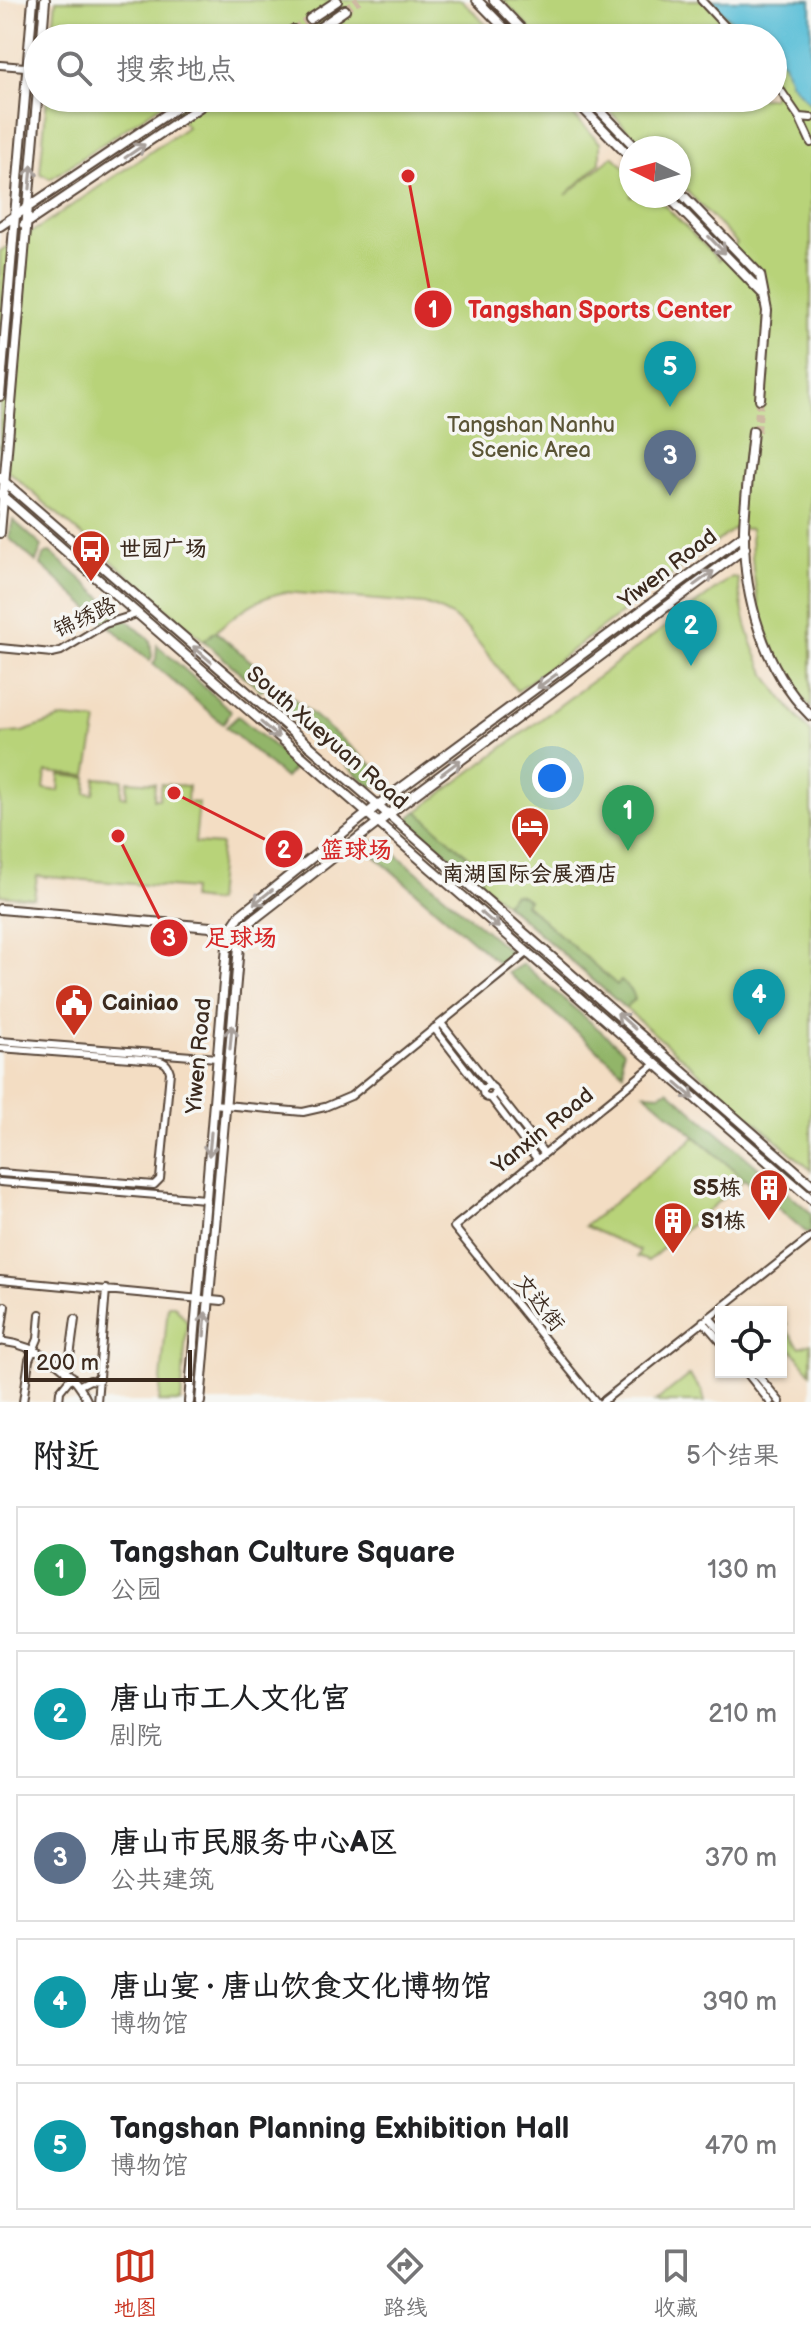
<!DOCTYPE html>
<html lang="zh">
<head>
<meta charset="utf-8">
<style>
  body { margin:0; font-family:"Balsamiq Sans","LXGW WenKai TC",sans-serif; background:#f2f2f2; color:#202124 }
  .controls { position:absolute; right:24px; bottom:24px; display:grid; overflow:hidden; border-radius:0px; box-shadow:0 2px 6px #0004 }
  .controls button { width:72px; height:72px; display:grid; place-items:center; padding:0; border:0; border-bottom:2px solid #e0e0e0; background:#fff; color:#202124; font:40px sans-serif }
  .compass { position:absolute; left:619px; top:136px; width:72px; height:72px; border-radius:50%; background:#fff; box-shadow:0 2px 6px #0004; rotate:275deg }
  .scale { position:absolute; left:24px; bottom:20px; width:168px; box-sizing:border-box; padding-left:8px; border:4px solid #3b2a1e; border-top:0; font-size:22px; line-height:28px; white-space:nowrap; color:#3b2a1e; -webkit-text-stroke:6px #f6f6f2; paint-order:stroke }
  .you { position:absolute; left:552px; top:778px; width:28px; height:28px; margin:-20px; border:6px solid #fff; border-radius:50%; background:#1a73e8; box-shadow:0 0 0 12px #1a73e833 }
  .badge { display:grid; place-items:center; width:52px; height:52px; border-radius:50%; background:#c8321e; color:#fff; font-size:26px; font-weight:700 }
  .pin { position:absolute; translate:-50% -66px; filter:drop-shadow(0 2px 4px #0008) }
  .pin::after { content:''; position:absolute; top:42px; width:28px; height:24px; background:inherit; clip-path:polygon(0 0,100% 0,50% 100%) }
  .list { margin:0; padding:0; list-style:none }
  h2 { display:flex; justify-content:space-between; align-items:center; height:104px; margin:0; padding:0 32px; font-size:34px }
  h2 small { font-size:26px; font-weight:400; color:#757577 }
  .list li { display:grid; grid-template-columns:52px 1fr auto; gap:24px; align-items:center; box-sizing:border-box; height:128px; margin:0 16px 16px; padding:0 16px; border:2px solid #e0e0e0; border-radius:0px }
  .list b { display:block; font-size:30px; white-space:nowrap }
  .list p { margin:0; font-size:26px; white-space:nowrap; color:#757577 }
  .list em { font-size:26px; font-style:normal; color:#757577 }
  .icon { flex:none; width:44px; height:44px; fill:none; stroke:currentColor; stroke-width:2; stroke-linecap:round; stroke-linejoin:round }
  .map { position:relative; flex:none; width:811px; height:1402px; overflow:hidden }
  .search { position:absolute; background:#fff; box-shadow:0 2px 6px #0004; left:24px; right:24px; top:24px; height:88px; display:flex; align-items:center; gap:20px; box-sizing:border-box; padding:0 28px; border-radius:44px; color:#757577; font-size:30px }
  .sheet { height:824px; background:#fff }
  nav { display:flex; justify-content:space-around; align-items:center; box-sizing:border-box; height:112px; border-top:2px solid #e0e0e0; background:#fff; font-size:22px; color:#757577 }
  nav a { display:grid; justify-items:center; gap:4px }
  nav .on { color:#c8321e }
  .map>svg:first-child { display:block }
  .green { fill:#b8d379; stroke:#7a7e4c; stroke-width:2 }
  .forest { fill:#92b569; stroke:#667044; stroke-width:2 }
  .water { fill:#59bed7; stroke:#4a747a; stroke-width:2 }
  .lines { fill:none; stroke-linecap:round; stroke-linejoin:round }
  .major-tunnel { stroke:#ceb9a2; stroke-width:8; stroke-dasharray:8 4; stroke-linecap:butt }
  .minor-casing { stroke:#574537; stroke-width:10 }
  .major-casing { stroke:#574537; stroke-width:12 }
  .minor { stroke:#fff; stroke-width:6 }
  .major { stroke:#fff; stroke-width:8 }
  .oneway { stroke:#a79f9a }
  .labels { text-anchor:middle; dominant-baseline:central; stroke-width:7; stroke-linejoin:round; paint-order:stroke }
  .park-label { font-size:22px; fill:#5a5435; stroke:#f6f6f2 }
  .poi-label { font-size:22px; font-weight:bold; fill:#3b2a1e; stroke:#f6f6f2; text-anchor:start }
  .street-label { font-size:22px; fill:#3b2a1e; stroke:#f6f6f2 }
  .leader { fill:none; stroke:#d62828; stroke-width:3 }
  .callout-dot { fill:#d62828; stroke:#f6f6f2; stroke-width:3 }
  .mark-label { font-size:24px; text-anchor:middle; font-weight:bold; fill:#fff }
  .callout-label { font-size:24px; text-anchor:middle; font-weight:bold; fill:#d62828; stroke:#f6f6f2; stroke-width:7; stroke-linejoin:round; paint-order:stroke }
</style>
</head>
<body>
<div class="map">
<svg width="811" height="1402" viewBox="0 0 811 1402">
  <rect width="100%" height="100%" fill="#f6f6f2"/>
  <filter id="ink" filterUnits="userSpaceOnUse"><feTurbulence type="fractalNoise" baseFrequency=".0125" numOctaves="2"/><feDisplacementMap in="SourceGraphic" scale="16" xChannelSelector="R" yChannelSelector="G"/><feConvolveMatrix kernelMatrix="1 2 1 2 8 2 1 2 1" color-interpolation-filters="sRGB"/></filter>
  <filter id="wash" filterUnits="userSpaceOnUse"><feTurbulence type="fractalNoise" baseFrequency=".006" numOctaves="4" result="noise"/><feDisplacementMap in="SourceGraphic" scale="32" xChannelSelector="R" yChannelSelector="G"/><feGaussianBlur stdDeviation="1.8" result="paint"/><feColorMatrix in="noise" values="0 0 0 0 0 0 0 0 0 0 0 0 0 0 0 0 0 1.4 0 .05"/><feComposite in="paint" operator="in"/></filter>
  <g filter="url(#wash)">
    <rect width="100%" height="100%" fill="#f3ddc3"/>
    <!-- green -->
    <path class="green" d="M56,0h406l37,38h-447z
      M503,0h308v708c-45,-49 -60,-114 -60,-179l-16,-1 -218,163 -48,-60 -16,-14 -15,-8 -14,-5 -139,-12c-33,6 -56,28 -81,49l-204,-177v-213l43,-26 144,-98 -20,-26 -117,78 -10,-6 7,-75h510l43,45v20l-34,32 47,-39 18,17v23h24l64,64 18,-17 -58,-60v-35h-34l-48,-50h176v-60h-234z
      M732,577l6,2c3,32 12,66 28,95 12,21 29,40 45,59v437l-401,-349v-4z
      M63,718l34,3 -10,55 -41,-4 -2,17 15,2 1,-16 27,3 -1,15 8,1 2,-16 27,2 -2,16 5,1 2,-16 27,2 -1,16h5l2,-15 27,2 -1,16 12,1 -4,40 26,2 -5,57 -25,-3 1,-10 -155,-13 -3,22 -34,-3v-161l22,-2z
      M695,1137l50,42 -97,82 -11,-4 3,-6 -55,-25z
      M168,1305h6l13,16 -6,81h-22z
      M781,1317l6,7 -3,3 16,20 11,-4v30l-30,-37z
      M689,1375l13,16 3,11h-50z"/>
    <!-- forest -->
    <path class="forest" d="M13,520l29,26 -6,16 -27,-24z
      M50,552l73,64 -19,6 -63,-57 2,-9z
      M126,619l24,21 2,16 -2,5 -42,-36z
      M215,631l58,49 -12,11 -57,-50z
      M157,645l74,66 -8,13 -70,-60 3,-5z
      M285,691l107,91 -4,4h-18l-93,-80v-4z
      M238,716l47,40v4l9,8 -9,10 -59,-51z
      M417,811l63,56 5,-5 1,11 -7,8 -69,-60v-4z
      M367,841l15,1 132,113 -11,12 -140,-121z
      M514,894l7,1 7,5 -3,4 92,81 4,-4 11,10 3,8 -10,9 -120,-105z
      M523,964l101,87 -2,6 1,15 -115,-99z
      M668,1090l143,123v18l-4,2 -162,-140 15,1z"/>
    <!-- water -->
    <path class="water" d="M713,0h98v105l-21,-23 -6,-19 -11,-9v-16h-20l-31,-26z"/>
  </g>
  <g filter="url(#ink)">
    <g class="lines">
      <!-- major-tunnel -->
      <path class="major-tunnel" d="M345,10l14,-10
        M293,30l17,-11
        M304,37l15,-9
        M757,432l3,-33"/>
      <!-- minor casing -->
      <g class="minor-casing">
        <path id="minor" d="M701,0l35,38
          M0,65l38,3
          M773,79l26,38 12,26
          M799,117l12,1
          M0,648l52,5 9,-2 44,-27 32,-10
          M441,1023l49,62
          M434,1028l49,63
          M0,1041l217,17
          M0,1048l157,12c8,2 11,4 13,12l-10,107 -6,6 -154,-12
          M483 1092a6 6 0 1 1 12 0a6 6 0 1 1-12 0Z
          M496,1092l48,61
          M491,1098l46,61
          M213,1104l90,8 22,-5 26,-11 176,-143
          M0,1182l205,17
          M0,1280l222,21
          M709,1317l12,14
          M703,1321l18,21
          M0,1341c38,5 72,26 88,61
          M0,1342l5,-36
          M65,1371l4,-7 6,-45
          M746,1372l24,30
          M755,1372l25,30
          M80,1385l10,-5 9,1
          M23,1402l6,-42 9,-21 2,-25
          M59,1402l1,-11 12,-15
          M97,1402l9,-113
          M596,1402l-142,-175 201,-163
          M602,1402l209,-165"/>
      </g>
      <!-- major casing -->
      <g class="major-casing">
        <path id="major" d="M477,0l37,38
          M494,0l36,38
          M310,19l27,-18
          M319,28l26,-18
          M42,38l3,-38
          M281,38l12,-8
          M303,38l1,-1
          M573,98l58,60
          M588,98l48,50
          M679,191l81,84 7,36 -7,88
          M668,196l96,99
          M24,225l189,-127
          M0,226l191,-128
          M0,396l33,-396
          M753,431c-3,33 -8,66 -9,99 -1,66 19,138 67,186
          M0,478l388,336 423,370
          M0,494l811,705
          M0,533l38,-444
          M0,909l234,20
          M189,1402l38,-456 5,-19 8,-12 138,-110 367,-271
          M200,1402l39,-456 6,-20 157,-122 343,-256"/>
      </g>
      <!-- minor -->
      <use href="#minor" class="minor"/>
      <!-- major -->
      <use href="#major" class="major"/>
    </g>
    <!-- one-way arrows -->
    <defs><path id="oneway-shaft" d="M-6 0H5M1.5-3L5.5 0L1.5 3" fill="none" stroke-width="1.6" stroke-linecap="round" stroke-linejoin="round" transform="scale(2)"/></defs>
    <g class="oneway">
      <use href="#oneway-shaft" transform="translate(135 151) rotate(-34)"/>
      <use href="#oneway-shaft" transform="translate(31 177) rotate(-85)"/>
      <use href="#oneway-shaft" transform="translate(717 245) rotate(46)"/>
      <use href="#oneway-shaft" transform="translate(704 578) rotate(-36)"/>
      <use href="#oneway-shaft" transform="translate(202 654) rotate(-139)"/>
      <use href="#oneway-shaft" transform="translate(547 681) rotate(144)"/>
      <use href="#oneway-shaft" transform="translate(270 730) rotate(41)"/>
      <use href="#oneway-shaft" transform="translate(451 767) rotate(-37)"/>
      <use href="#oneway-shaft" transform="translate(263 897) rotate(142)"/>
      <use href="#oneway-shaft" transform="translate(490 920) rotate(41)"/>
      <use href="#oneway-shaft" transform="translate(626 1021) rotate(-138)"/>
      <use href="#oneway-shaft" transform="translate(231 1037) rotate(-85)"/>
      <use href="#oneway-shaft" transform="translate(685 1091) rotate(41)"/>
      <use href="#oneway-shaft" transform="translate(210 1144) rotate(95)"/>
      <use href="#oneway-shaft" transform="translate(205 1324) rotate(-86)"/>
    </g>
  </g>
  <!-- icons -->
  <defs>
    <g id="bus-pin" transform="scale(2)"><path d="M0 17L-7.5 6A9.5 9.5 0 1 1 7.5 6Z" fill="#c8321e" stroke="#f6f6f2"/><path d="M-5-6H5V4H4V6H2V4H-2V6H-4V4H-5ZM-3.5-4V0h7V-4ZM-3.5 1.2v1.5H-2V1.2ZM2 1.2v1.5H3.5V1.2Z" fill="#fff"/></g>
    <g id="hotel-pin" transform="scale(2)"><path d="M0 17L-7.5 6A9.5 9.5 0 1 1 7.5 6Z" fill="#c8321e" stroke="#f6f6f2"/><path d="M-6-4.5h1.5V1H6V5H4.5V3h-9V5H-6ZM-4 0a1.8 1.8 0 1 1 3.6 0ZM.5 0V-2.5h3Q6-2.5 6 0Z" fill="#fff"/></g>
    <g id="civic-pin" transform="scale(2)"><path d="M0 17L-7.5 6A9.5 9.5 0 1 1 7.5 6Z" fill="#c8321e" stroke="#f6f6f2"/><path d="M-.6-6.5H3V-4.5H.6V-3L4-1V1h2V6H-6V1h2V-1L-.6-3ZM-1.2 2.5V6h2.4V2.5Z" fill="#fff"/></g>
    <g id="building-pin" transform="scale(2)"><path d="M0 17L-7.5 6A9.5 9.5 0 1 1 7.5 6Z" fill="#c8321e" stroke="#f6f6f2"/><path d="M-4-6H4V6H1V3H-1V6H-4ZM-2.5-4.3h1.7v1.8h-1.7ZM.8-4.3h1.7v1.8H.8ZM-2.5-1h1.7V.8h-1.7ZM.8-1h1.7V.8H.8Z" fill="#fff"/></g>
  </defs>
  <g fill-rule="evenodd">
    <use href="#bus-pin" x="91" y="549"/>
    <use href="#hotel-pin" x="530" y="826"/>
    <use href="#civic-pin" x="74" y="1003"/>
    <use href="#building-pin" x="769" y="1188"/>
    <use href="#building-pin" x="673" y="1221"/>
  </g>
  <g class="labels">
    <!-- park labels -->
    <g class="park-label">
      <text x="531" y="425">Tangshan Nanhu<tspan x="531" dy="25">Scenic Area</tspan></text>
    </g>
    <!-- poi labels -->
    <g class="poi-label">
      <text x="119" y="549">世园广场</text>
      <text x="530" y="874" text-anchor="middle">南湖国际会展酒店</text>
      <text x="102" y="1003">Cainiao</text>
      <text x="741" y="1188" text-anchor="end">S5栋</text>
      <text x="701" y="1221">S1栋</text>
    </g>
    <!-- street labels -->
    <g class="street-label">
      <text transform="translate(668 569) rotate(-37)">Yiwen Road</text>
      <text transform="translate(85 618) rotate(-25)">锦绣路</text>
      <text transform="translate(327 738) rotate(41)">South Xueyuan Road</text>
      <text transform="translate(199 1056) rotate(-85)">Yiwen Road</text>
      <text transform="translate(543 1131) rotate(-39)">Yanxin Road</text>
      <text transform="translate(539 1303) rotate(51)">文达街</text>
    </g>
  </g>
  <!-- callouts -->
  <path class="leader" d="M408 176L433 309M174 793L284 849M118 836L169 938"/>
  <g class="callout-dot">
    <circle cx="408" cy="176" r="8"/>
    <circle cx="174" cy="793" r="8"/>
    <circle cx="118" cy="836" r="8"/>
    <circle cx="433" cy="309" r="20"/>
    <circle cx="284" cy="849" r="20"/>
    <circle cx="169" cy="938" r="20"/>
  </g>
  <g class="mark-label">
    <text x="433" y="318">1</text>
    <text x="284" y="858">2</text>
    <text x="169" y="946">3</text>
  </g>
  <g class="callout-label">
    <text x="600" y="318">Tangshan Sports Center</text>
    <text x="356" y="858">篮球场</text>
    <text x="241" y="946">足球场</text>
  </g>
</svg>
<div class="controls">
<button><svg class="icon" aria-label="locate" viewBox="0 0 24 24"><circle cx="12" cy="12" r="6"/><path d="M12 2v4M12 18v4M2 12h4M18 12h4"/></svg></button>
</div>
<svg class="compass" viewBox="-18 -18 36 36"><path d="M0-13l5 13h-10z" fill="#e53935"/><path d="M0 13l5-13h-10z" fill="#757577"/></svg>
<div class="scale">200 m</div>
<div class="you"></div>
<div class="pin badge" style="left:628px;top:851px;background:#2e9e5b">1</div>
<div class="pin badge" style="left:691px;top:666px;background:#0f9aa8">2</div>
<div class="pin badge" style="left:670px;top:496px;background:#5c6f8a">3</div>
<div class="pin badge" style="left:759px;top:1035px;background:#0f9aa8">4</div>
<div class="pin badge" style="left:670px;top:407px;background:#0f9aa8">5</div>
<div class="search"><svg class="icon" aria-label="search" viewBox="0 0 24 24"><circle cx="10" cy="10" r="6"/><path d="M15 15l6 6"/></svg>搜索地点</div>
</div>
<section class="sheet">
<h2>附近<small>5个结果</small></h2>
<ul class="list">
<li><span class="badge" style="background:#2e9e5b">1</span><div><b>Tangshan Culture Square</b><p>公园</p></div><em>130 m</em></li>
<li><span class="badge" style="background:#0f9aa8">2</span><div><b>唐山市工人文化宫</b><p>剧院</p></div><em>210 m</em></li>
<li><span class="badge" style="background:#5c6f8a">3</span><div><b>唐山市民服务中心A区</b><p>公共建筑</p></div><em>370 m</em></li>
<li><span class="badge" style="background:#0f9aa8">4</span><div><b>唐山宴 · 唐山饮食文化博物馆</b><p>博物馆</p></div><em>390 m</em></li>
<li><span class="badge" style="background:#0f9aa8">5</span><div><b>Tangshan Planning Exhibition Hall</b><p>博物馆</p></div><em>470 m</em></li>
</ul>
</section>
<nav>
<a class="on"><svg class="icon" aria-label="map" viewBox="0 0 24 24"><path d="M3 6l6-2 6 2 6-2v14l-6 2-6-2-6 2zM9 4v14M15 6v14"/></svg>地图</a>
<a><svg class="icon" aria-label="directions" viewBox="0 0 24 24"><path d="M12 3l9 9-9 9-9-9zM9 14v-3h6M13 9l2 2-2 2"/></svg>路线</a>
<a><svg class="icon" aria-label="saved" viewBox="0 0 24 24"><path d="M7 4h10v16l-5-4-5 4z"/></svg>收藏</a>
</nav>
</body>
</html>
